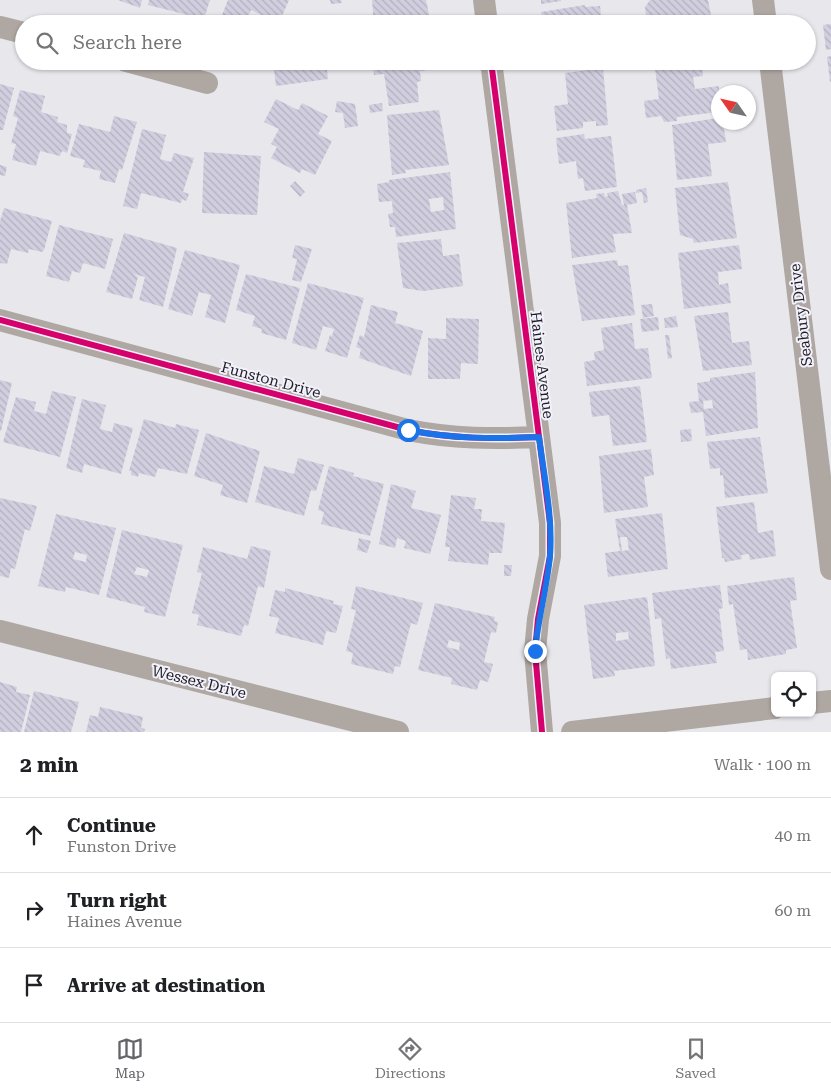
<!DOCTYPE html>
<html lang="en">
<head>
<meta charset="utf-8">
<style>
  body { margin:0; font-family:"Roboto Serif",serif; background:#f2f2f2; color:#202124 }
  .controls { position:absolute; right:15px; bottom:15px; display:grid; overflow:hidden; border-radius:8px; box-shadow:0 1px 4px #0004 }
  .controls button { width:45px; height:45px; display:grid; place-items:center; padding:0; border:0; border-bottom:1px solid #e0e0e0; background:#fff; color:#202124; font:25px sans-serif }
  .compass { position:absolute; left:711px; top:85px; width:45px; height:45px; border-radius:50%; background:#fff; box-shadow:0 1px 4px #0004; rotate:304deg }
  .stop { position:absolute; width:15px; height:15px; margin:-11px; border:4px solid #1a73e8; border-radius:50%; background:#fff }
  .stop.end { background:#1a73e8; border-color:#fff; box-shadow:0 1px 5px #0008 }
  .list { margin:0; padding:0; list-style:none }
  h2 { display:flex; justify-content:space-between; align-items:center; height:65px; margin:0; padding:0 20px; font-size:21px }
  h2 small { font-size:16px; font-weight:400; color:#757577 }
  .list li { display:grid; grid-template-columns:32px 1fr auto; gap:15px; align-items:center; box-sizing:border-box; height:75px; padding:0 20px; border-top:1px solid #e0e0e0 }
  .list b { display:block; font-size:19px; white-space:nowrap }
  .list p { margin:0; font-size:16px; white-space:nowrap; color:#757577 }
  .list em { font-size:16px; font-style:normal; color:#757577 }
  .icon { flex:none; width:28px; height:28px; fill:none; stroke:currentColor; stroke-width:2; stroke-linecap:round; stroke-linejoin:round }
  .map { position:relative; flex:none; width:831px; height:732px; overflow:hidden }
  .search { position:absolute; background:#fff; box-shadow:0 1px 4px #0004; left:15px; right:15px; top:15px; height:55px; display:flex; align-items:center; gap:12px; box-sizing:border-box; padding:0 18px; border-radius:28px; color:#757577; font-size:19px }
  .sheet { height:290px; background:#fff }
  nav { display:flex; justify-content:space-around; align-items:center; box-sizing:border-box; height:70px; border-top:1px solid #e0e0e0; background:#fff; font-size:14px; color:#757577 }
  nav a { display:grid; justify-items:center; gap:2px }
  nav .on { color:#646469 }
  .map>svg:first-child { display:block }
  .building { fill:url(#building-back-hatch); fill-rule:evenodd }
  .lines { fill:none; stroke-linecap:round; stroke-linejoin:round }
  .minor { stroke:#afa7a2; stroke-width:22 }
  .cycleway-casing { stroke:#f2f1fc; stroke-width:9 }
  .cycleway { stroke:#d6006c; stroke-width:6 }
  .route { stroke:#1a73e8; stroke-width:6 }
  .labels { text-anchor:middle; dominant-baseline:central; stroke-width:4; stroke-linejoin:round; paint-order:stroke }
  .street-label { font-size:15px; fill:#1e1e22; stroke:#f2f1fc }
</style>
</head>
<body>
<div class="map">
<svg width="831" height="732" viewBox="0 0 831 732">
  <defs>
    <pattern id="building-back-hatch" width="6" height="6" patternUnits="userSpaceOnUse" patternTransform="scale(1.25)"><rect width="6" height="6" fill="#d1cfdf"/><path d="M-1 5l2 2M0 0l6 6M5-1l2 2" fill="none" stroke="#b3b1bf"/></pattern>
  </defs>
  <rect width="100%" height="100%" fill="#e7e7ec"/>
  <!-- building -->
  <path class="building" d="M118,0h24l-2,8z
    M149,0h61l-6,19 -56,-14z
    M228,0h61l-10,23 -28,-13 -6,14h-7l-16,-9z
    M330,0h11l1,3 -11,1z
    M372,0h54l5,24h-57z
    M541,0h20v1l-20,3z
    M650,0h58l3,15 -4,1 2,8h-62l-2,-17z
    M585,5v2l15,-1 2,18h-59l-2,-12z
    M831,24v25l-5,1 -3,-25z
    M831,56v26h-1l-3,-25z
    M326,61l2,18 -52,7 -3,-24z
    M372,61h63l1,8 -16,2 1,10 -4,1 2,20 -30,4 -5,-32 -10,1z
    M550,61h35v1l-34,5z
    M654,61h47l2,15 -10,1 2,12 24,-3 -1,26 -41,5v4l-13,1 -3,-6 -15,2 -2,-17 15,-2z
    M603,68l5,57 -12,1v-5l-13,1v6l-26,3 -3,-25 14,-2 -3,-31z
    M0,84l14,4 -11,42h-3z
    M20,90l25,6 -4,16 17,5 -1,5 10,3v8l5,1 -5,19 -5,-2 -2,5 -20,-5 -4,15 -24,-6 4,-16 -5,-1 7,-25 -5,-2z
    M276,99l22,11 4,-7 26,13 -10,18 14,7 -17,34 -13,-6 -2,4 -29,-15 6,-11 -6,-3 8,-15 -15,-7z
    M337,101l18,3 3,22 -13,2 -2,-15 -8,-1z
    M382,103l1,8 -13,2 -1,-8z
    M439,110l10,55 -44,5 1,3 -14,2 -5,-60z
    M114,116l23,6 -15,48 -3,-1 -4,14 -16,-4 2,-8 -18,-4 2,-7 -15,-4 9,-32 31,8z
    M718,118v4h5l3,20 -18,2 4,32 -35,4 -5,-55z
    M142,129l24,6 -6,24 11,3 3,-9 20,5 -11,34 6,2 -1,3 -2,4 -4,-2 -1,4 -40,-10 -4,16 -14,-3z
    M584,134l1,5 26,-3 6,51 -32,4 -2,-13 -5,1 -2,-18 -17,3 -3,-26z
    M204,152l57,4 -4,59 -55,-2z
    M0,165l7,2 -2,9 -5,-1z
    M450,172l6,57 -60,8 -1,-10h-5l-2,-13 5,-1 -1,-12 -13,1 -2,-18 12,-2v-2zM443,197l1,13 -13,2 -2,-13z
    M295,181l10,11 -5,5 -10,-11z
    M728,182l9,56 -43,5 -1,-4 -13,-4 -5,-47z
    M646,188l2,14 -4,1 -2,-11 -6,1v-3z
    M618,191l4,14h2l-2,-11 13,-2 2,11 -10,2 5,28 -19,1 3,18 -44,6 -6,-55 31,-5 -1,-4 8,-1 1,4 3,-1 -1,-3z
    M4,208l48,13 -8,29 -2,2 -13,-3 -1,4 -17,-4 -4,15 -7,-1v-42z
    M59,225l54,14 -8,30 -22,-6 -3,10 -8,-2 -3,11 -23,-6z
    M124,233l53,15 -14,59 -24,-7 6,-23 -12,-3 5,3 -6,22 -26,-7z
    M441,239l2,17 16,-2 4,32 -40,5 -20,-3 -6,-45z
    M295,245l17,4 -11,33 -9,-2 5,-21 -5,-1z
    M739,245l3,24 -24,3 1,13 9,-2 3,20 -47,6 -6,-56z
    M185,250l55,15 -15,58 -20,-6 6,-22 -12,-3 -7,24 -24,-7z
    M617,260l1,6 10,-1 7,50 -53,6 -10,-56z
    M246,274l54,14 -14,52 -25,-7 1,-4 -10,-3 3,-10 -19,-6z
    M308,283l56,15 -17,60 -22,-7 5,-16 2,1 2,-7 -11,-3 -7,24 -24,-7z
    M652,304l2,12 -11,2 -2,-13z
    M371,305l27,7 -3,11 28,8 -12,45 -52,-18 2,-9 -5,-2 4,-12 4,2z
    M728,312l4,31 17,-2 3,24 -49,6 -9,-55z
    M676,316l2,11 -13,1 -1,-10z
    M658,317l1,13 -17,2 -2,-13z
    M446,318l33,1 -1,45 -17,-1 -1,16h-32v-41l18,1z
    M632,323l3,26 13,-1 4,30 -65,8 -3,-24 11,-2 -1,-8 10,-2 -3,-22z
    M665,335h4l3,23 -4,1z
    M755,372l3,56 -52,8 -3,-24 -12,1 -2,-11 10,-1 -2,-18 13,-2v-3zM712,400l1,8 -9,1 -1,-8z
    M0,380l12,3 -11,48h-1z
    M640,386l7,56 -34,4 -4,-31 -17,2 -3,-25z
    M52,391l24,6 -16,60 -57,-15 13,-45 20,5 -2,9 12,3z
    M82,399l24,6 -6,24 12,3 2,-9 19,5 -12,46 -37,-10 -2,9 -16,-5z
    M144,419l31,9 1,-4 23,6 -12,44 -29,-6 -3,9 -16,-4 -1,4 -7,-2v-4h-2z
    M691,429l1,12 -11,1 -1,-12z
    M206,433l54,18 -13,52 -27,-8 3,-10 -29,-9z
    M760,437l8,56 -43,5 -2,-23 -3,1v-8l-10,1 -3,-27z
    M651,449l3,26 -10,2 4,30 -44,6 -5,-57z
    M298,458l26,7 -8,26 -5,-1 -7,26 -49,-14 9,-36 30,8z
    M329,466l25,7 -1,3 31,8 -14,52 -49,-12 3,-12 -6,-2z
    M391,484l25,7 -5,17 30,7 -11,39 -26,-6 2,-7 -9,-3 -2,10 -16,-4z
    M451,495l25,3 -2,11h8l-1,12 24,2 -3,30h-12v-6l-2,18 -40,-4 2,-14h-5z
    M0,498l37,8 -7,25 -5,-2 -10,40 -4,-1 -2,10 -9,-2z
    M754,502l4,31 15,-3 3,26 -26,4 -1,-6 -8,1 1,4 -17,3 -1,-4h-2l-6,-51z
    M662,513l6,56 -60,8 -3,-24 15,-2 -5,-32zM620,537h7l2,13 -7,1z
    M56,514l60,14 -17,67 -33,-8 -1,5 -27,-6zM75,552l12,3 -1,7 -13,-3z
    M122,530l61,15 -18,72 -21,-5 1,-5 -39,-10zM137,567l12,3 -2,7 -13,-3z
    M359,538l12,3 -4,12 -10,-3z
    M251,546l20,5 -7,37 -6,-2 -10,40 -4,-1 -3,11 -44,-11 2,-10 -7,-2 10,-40 -5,-1 6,-25 44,12z
    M504,565h8l-1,11h-7z
    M794,577l3,23 -7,1 7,47 -11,2v4l-38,6 -1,-11 -7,1 -7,-46 -4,1 -2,-19z
    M720,585l3,23 -4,1 5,42 -9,1 2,11 -46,6 -1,-11 -4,1 -5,-41 -6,1 -3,-26z
    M356,586l67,17 -6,22 -6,-2 -11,44 -5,-1 -2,8 -42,-10 2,-11 -7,-2 10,-41 -5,-1z
    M285,588l49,13 -1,3 10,2 -7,27 -10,-2 -3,14 -48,-12 4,-15 -10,-2 6,-26 10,2z
    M647,597l8,69 -41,5 1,5 -22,3 -9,-74zM628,632l1,7 -13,2v-8z
    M435,603l60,14 -1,4 4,1 -2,11 -5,-1 -7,30 9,2 -5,18 -8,-2 -3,10 -26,-6 1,-6 -34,-8zM449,640l11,3 -1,7 -12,-3z
    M0,682l17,5 -1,5 14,3 -9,37h-21z
    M34,691l45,11 -8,30h-47z
    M100,707l43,10 -2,11 4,1 -1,3h-58l4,-17 8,2z"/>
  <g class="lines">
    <!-- minor -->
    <path class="minor" d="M484,0l3,24
      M763,0l3,24
      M0,27l24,6
      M126,61l81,22
      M491,61l59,462v33l-12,63 -3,32 7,81
      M770,61l61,508
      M0,320l408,110c45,9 86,9 131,7
      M0,631l398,101
      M812,703l19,-2
      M572,732l203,-24"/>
    <!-- cycleway casing -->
    <g class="cycleway-casing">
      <path id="cycleway" d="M491,61l59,462v33l-12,63 -3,32 7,81
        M0,320l408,110c45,9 86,9 131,7"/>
    </g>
    <!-- cycleway -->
    <use href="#cycleway" class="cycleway"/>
  </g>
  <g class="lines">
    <!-- route -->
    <path class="route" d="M408,430c45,9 86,9 131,7 5,39 14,80 11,119 -3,32 -12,63 -15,95"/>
  </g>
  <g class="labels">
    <!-- street labels -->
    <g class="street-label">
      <text transform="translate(801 315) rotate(-97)">Seabury Drive</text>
      <text transform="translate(542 365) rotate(83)">Haines Avenue</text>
      <text transform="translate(271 380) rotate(15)">Funston Drive</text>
      <text transform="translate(199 682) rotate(14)">Wessex Drive</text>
    </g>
  </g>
</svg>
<div class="controls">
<button><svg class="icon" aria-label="locate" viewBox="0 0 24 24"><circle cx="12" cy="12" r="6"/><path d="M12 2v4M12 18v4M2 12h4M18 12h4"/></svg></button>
</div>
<svg class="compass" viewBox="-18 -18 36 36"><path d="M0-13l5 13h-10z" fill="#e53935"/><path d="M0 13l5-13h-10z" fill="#757577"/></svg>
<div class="stop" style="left:408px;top:430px"></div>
<div class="stop end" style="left:535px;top:651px"></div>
<div class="search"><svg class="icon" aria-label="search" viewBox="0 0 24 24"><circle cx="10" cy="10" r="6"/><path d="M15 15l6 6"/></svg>Search here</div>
</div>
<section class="sheet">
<h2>2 min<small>Walk · 100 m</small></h2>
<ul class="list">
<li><svg class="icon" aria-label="ahead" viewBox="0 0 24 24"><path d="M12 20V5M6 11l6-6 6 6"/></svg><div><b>Continue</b><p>Funston Drive</p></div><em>40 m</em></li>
<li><svg class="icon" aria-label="right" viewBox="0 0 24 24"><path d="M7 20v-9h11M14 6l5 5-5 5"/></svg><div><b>Turn right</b><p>Haines Avenue</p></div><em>60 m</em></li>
<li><svg class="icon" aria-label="arrive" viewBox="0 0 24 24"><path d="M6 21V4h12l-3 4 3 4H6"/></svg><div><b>Arrive at destination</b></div></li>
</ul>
</section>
<nav>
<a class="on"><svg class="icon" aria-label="map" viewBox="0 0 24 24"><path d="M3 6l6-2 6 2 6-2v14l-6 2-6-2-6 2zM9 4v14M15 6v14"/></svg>Map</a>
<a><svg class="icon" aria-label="directions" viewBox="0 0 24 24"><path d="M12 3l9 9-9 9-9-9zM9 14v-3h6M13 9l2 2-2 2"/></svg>Directions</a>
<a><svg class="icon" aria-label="saved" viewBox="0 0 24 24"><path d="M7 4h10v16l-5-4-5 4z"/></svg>Saved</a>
</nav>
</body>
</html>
